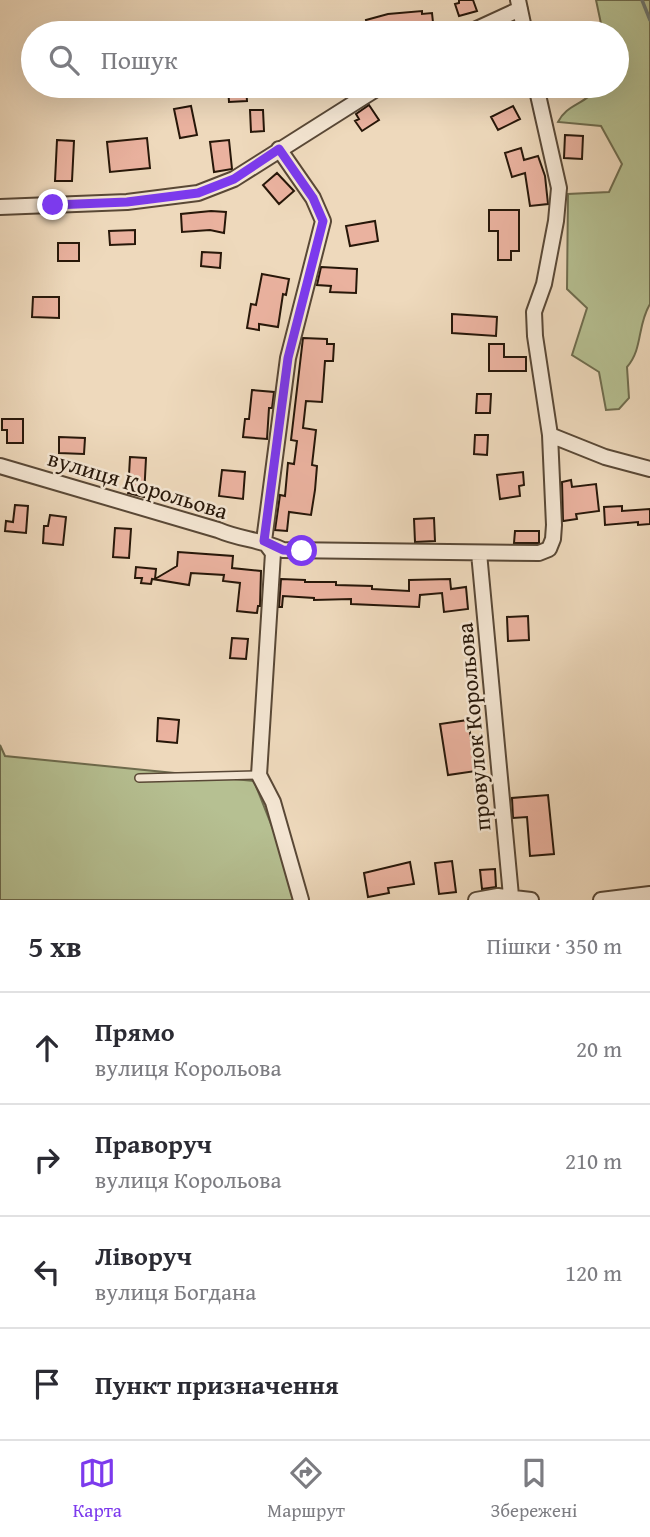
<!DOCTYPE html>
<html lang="uk">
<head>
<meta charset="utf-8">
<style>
  body { margin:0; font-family:"Gentium Book Plus",serif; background:#f7f7f7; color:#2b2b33 }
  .stop { position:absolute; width:21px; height:21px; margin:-16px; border:5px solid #7c3aed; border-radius:50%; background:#fff }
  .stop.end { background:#7c3aed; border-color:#fff; box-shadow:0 2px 7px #0008 }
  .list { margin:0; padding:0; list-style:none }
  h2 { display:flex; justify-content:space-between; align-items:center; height:91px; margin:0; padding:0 28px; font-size:30px }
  h2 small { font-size:23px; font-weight:400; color:#7c7c81 }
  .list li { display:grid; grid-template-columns:46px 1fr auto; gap:21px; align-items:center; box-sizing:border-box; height:112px; padding:0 28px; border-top:2px solid #e1e1e2 }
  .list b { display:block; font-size:26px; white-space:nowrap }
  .list p { margin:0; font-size:23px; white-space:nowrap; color:#7c7c81 }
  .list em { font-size:23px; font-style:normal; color:#7c7c81 }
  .icon { flex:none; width:38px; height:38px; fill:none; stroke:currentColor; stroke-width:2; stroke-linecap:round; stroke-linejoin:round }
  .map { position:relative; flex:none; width:650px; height:900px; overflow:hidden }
  .search { position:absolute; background:#fff; box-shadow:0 7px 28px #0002; left:21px; right:21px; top:21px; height:77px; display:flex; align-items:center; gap:18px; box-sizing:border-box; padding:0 24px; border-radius:38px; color:#7c7c81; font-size:26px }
  .sheet { height:539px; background:#fff }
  nav { display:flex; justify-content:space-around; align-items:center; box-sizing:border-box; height:98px; border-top:2px solid #e1e1e2; background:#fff; font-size:19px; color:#7c7c81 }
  nav a { display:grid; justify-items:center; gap:4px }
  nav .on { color:#7c3aed }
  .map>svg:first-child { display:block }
  .green { fill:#b6c092; stroke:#6e6c4e; stroke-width:2 }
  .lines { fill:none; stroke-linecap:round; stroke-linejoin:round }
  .stream { stroke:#6d7873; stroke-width:3.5 }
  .building { fill:#eab29f; stroke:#271709; stroke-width:2 }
  .service-casing { stroke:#594836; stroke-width:10 }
  .minor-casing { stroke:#594836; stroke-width:18 }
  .service { stroke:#f4e6d3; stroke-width:7 }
  .minor { stroke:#f4e6d3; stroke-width:14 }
  .route { stroke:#7c3aed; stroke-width:9 }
  .labels { text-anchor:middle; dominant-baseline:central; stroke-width:5; stroke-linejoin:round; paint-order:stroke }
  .street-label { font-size:23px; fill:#271709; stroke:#f4e6d3 }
</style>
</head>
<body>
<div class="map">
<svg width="650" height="900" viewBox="0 0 650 900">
  <rect width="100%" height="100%" fill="#eed9bc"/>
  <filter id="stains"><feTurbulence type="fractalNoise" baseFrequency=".00286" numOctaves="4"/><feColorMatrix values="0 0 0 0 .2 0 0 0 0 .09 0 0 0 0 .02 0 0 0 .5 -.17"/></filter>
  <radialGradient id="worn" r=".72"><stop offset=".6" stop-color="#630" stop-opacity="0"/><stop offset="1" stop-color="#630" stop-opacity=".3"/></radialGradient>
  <!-- green -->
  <path class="green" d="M596,0h54v304c-13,21 -7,45 -23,63l2,31 -10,11 -13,1 -7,-38 -27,-17 15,-47 -20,-19 1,-95 41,-2 13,-28 -21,-38 -43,-4c9,-19 29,-17 39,-36h20v-53h-14z
    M0,745l5,11 249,25 47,119h-301z"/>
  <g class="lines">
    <!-- stream -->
    <path class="stream" d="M642,0l8,20"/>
  </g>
  <!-- building -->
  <path class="building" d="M459,0h14l4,11 -18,5 -4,-12 4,-1z
    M422,11v3l10,-1 2,19 -65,1 -3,-13 22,-6z
    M228,86h18l1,15 -18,1z
    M369,105l10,15 -17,11 -7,-10 4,-2 -3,-5z
    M191,106l6,29 -17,3 -6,-29z
    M513,106l7,13 -22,11 -7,-13z
    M250,110h13l1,21 -13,1z
    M565,135l18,1 -1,23 -18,-1z
    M147,138l3,30 -40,4 -3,-30z
    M57,140l17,1 -2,40h-17z
    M229,140l3,29 -18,3 -4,-30z
    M521,148l3,12 14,-4 7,20 3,28 -18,2 -5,-33 -13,4 -7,-24z
    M277,173l17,18 -15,13 -16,-19z
    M489,210h30v41h-8v9h-13v-29h-9z
    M211,211l15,1 -2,21 -14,-3 -28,2 -1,-18z
    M375,221l3,20 -28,5 -4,-20z
    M135,230v14l-25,1 -1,-14z
    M58,243h21v18h-21z
    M202,252l19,1 -1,15 -19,-2z
    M321,267l36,2 -1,24 -26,-1 1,-6 -14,-1z
    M262,274l27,5 -3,16 -3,-1 -5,33 -19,-3v6l-12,-2 4,-24 5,1z
    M33,297h26v21l-27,-1z
    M452,314l45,3 -1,19 -44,-3z
    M303,338l24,1v5h7l-1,17h-8l-3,41 -16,-1 -3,27 13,2 -4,35 5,1 -2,24 -4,25 -22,-3 -2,19 -12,-1 5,-35 5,1 3,-33 6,1 3,-23 -6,-1z
    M489,344h15v13h22v14h-37z
    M252,390l22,2 -2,16h-3l-2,31 -24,-2 2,-18h4z
    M477,394h14l-1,19h-14z
    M2,419h21v24h-16v-13h-5z
    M475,435h13l-1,20 -13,-1z
    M59,437l26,1 -1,16 -25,-1z
    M130,457l16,1 -2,39 -16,-4z
    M222,470l23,2 -2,27 -24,-3z
    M523,472l1,13 -5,1 1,10 -20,3 -3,-24z
    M571,480l1,7 24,-3 3,27 -23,3 1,5 -14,2 -1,-39z
    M15,505l13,1 -2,27 -21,-2 1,-10 7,1z
    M622,506v5l28,-2v15l-12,1v-3l-33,3 -1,-18z
    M50,515l16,2 -3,28 -20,-2 1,-17h4z
    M434,518l1,23 -20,1 -1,-23z
    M115,528l16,1 -2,29 -16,-1z
    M515,531h24v12h-25z
    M178,552l55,4 -1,12 29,3 -1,35h-2l-1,7 -20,-2 3,-28 -17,-2 1,-6 -33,-2 -2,12 -37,-6 -1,5 -10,-1 1,-5h-7l1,-11 20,2 -1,10 22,-13z
    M281,579l24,1v2h31v3l36,1v3l37,2v-11l41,-1 1,10 15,-2 2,22 -24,3 -2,-19 -22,2 -1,12 -68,-3v-5l-37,1v-2l-31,-2 -1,11h-3z
    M528,616l1,24 -21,1 -1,-24z
    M232,638l16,1 -2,20 -16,-1z
    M158,718l21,2 -2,23 -20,-2z
    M468,720l8,51 -28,4 -8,-51z
    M548,795l6,59 -24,2 -3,-39 -14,1 -1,-20z
    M452,861l4,31 -17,2 -4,-31z
    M410,862l4,22 -26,4 1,5 -21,4 -4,-24z
    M495,869l1,18 -14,2 -2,-19z"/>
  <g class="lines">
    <!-- service casing -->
    <g class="service-casing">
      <path id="service" d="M139,778l120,-3"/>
    </g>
    <!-- minor casing -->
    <g class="minor-casing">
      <path id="minor" d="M518,0l7,33
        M468,33l52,-24
        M279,149l34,49 10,23 -35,137 -24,183 9,12 -14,222 14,27 28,98
        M0,207l127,-5 71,-9 36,-14 147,-93
        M550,435l55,22 45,12
        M0,466l218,64c23,10 42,9 65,20l256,3 10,-4 4,-10 1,-14 -4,-90 -15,-99 -1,-24 10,-28 12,-63 3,-33 -23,-102
        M479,553l32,343
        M476,900l22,-4 33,4
        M601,900l49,-6"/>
    </g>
    <!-- service -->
    <use href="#service" class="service"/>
    <!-- minor -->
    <use href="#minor" class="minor"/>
  </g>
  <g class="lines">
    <!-- route -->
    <path class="route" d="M53,205l74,-3 71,-9 36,-14 45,-30 34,49 10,23 -35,137 -24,183 19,9 19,1"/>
  </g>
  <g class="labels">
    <!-- street labels -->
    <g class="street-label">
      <text transform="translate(138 484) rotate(17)">вулиця Корольова</text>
      <text transform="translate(473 727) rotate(-95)">провулок Корольова</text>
    </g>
  </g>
  <rect width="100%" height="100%" filter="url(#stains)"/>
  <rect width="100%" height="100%" fill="url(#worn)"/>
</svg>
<div class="stop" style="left:302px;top:551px"></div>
<div class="stop end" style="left:53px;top:205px"></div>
<div class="search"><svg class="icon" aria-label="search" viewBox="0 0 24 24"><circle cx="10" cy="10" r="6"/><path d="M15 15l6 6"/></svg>Пошук</div>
</div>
<section class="sheet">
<h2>5 хв<small>Пішки · 350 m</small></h2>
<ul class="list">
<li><svg class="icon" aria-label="ahead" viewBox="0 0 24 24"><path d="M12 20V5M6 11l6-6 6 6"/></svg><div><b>Прямо</b><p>вулиця Корольова</p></div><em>20 m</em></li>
<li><svg class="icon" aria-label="right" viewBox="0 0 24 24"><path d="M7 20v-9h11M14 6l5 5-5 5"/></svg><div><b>Праворуч</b><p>вулиця Корольова</p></div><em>210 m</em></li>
<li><svg class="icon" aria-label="left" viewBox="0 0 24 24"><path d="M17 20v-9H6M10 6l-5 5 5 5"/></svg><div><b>Ліворуч</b><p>вулиця Богдана</p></div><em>120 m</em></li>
<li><svg class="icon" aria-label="arrive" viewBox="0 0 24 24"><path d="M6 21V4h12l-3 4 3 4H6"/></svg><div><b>Пункт призначення</b></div></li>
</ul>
</section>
<nav>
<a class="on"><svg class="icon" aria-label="map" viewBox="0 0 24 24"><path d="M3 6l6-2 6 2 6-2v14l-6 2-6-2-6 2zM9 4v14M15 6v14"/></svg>Карта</a>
<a><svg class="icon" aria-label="directions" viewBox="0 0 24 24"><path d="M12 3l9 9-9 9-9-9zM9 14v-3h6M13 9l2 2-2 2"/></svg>Маршрут</a>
<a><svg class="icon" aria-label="saved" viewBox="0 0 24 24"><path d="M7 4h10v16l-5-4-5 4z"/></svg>Збережені</a>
</nav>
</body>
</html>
